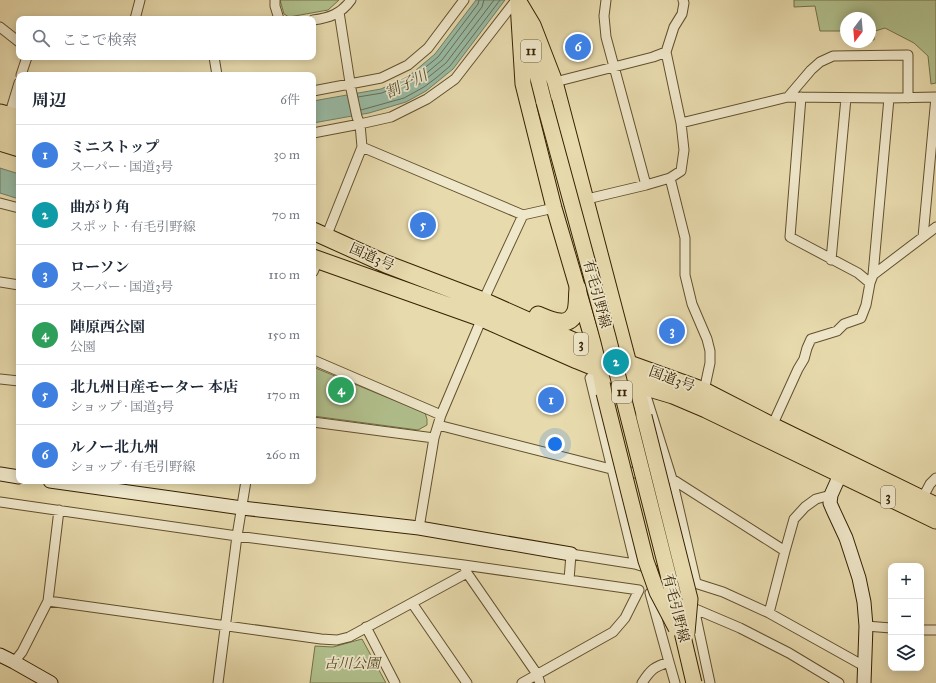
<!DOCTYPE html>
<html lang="ja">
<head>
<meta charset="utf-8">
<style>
  body { margin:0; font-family:"IM FELL Great Primer","Noto Serif JP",serif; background:#f2f2f3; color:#1f2937 }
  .controls { position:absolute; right:12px; bottom:12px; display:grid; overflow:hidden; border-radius:8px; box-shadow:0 2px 10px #0003 }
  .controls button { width:36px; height:36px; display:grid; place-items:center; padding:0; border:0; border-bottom:1px solid #e0e1e3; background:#fff; color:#1f2937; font:20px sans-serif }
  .compass { position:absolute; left:840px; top:12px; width:36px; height:36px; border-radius:50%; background:#fff; box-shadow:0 2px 10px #0003; rotate:196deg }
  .you { position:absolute; left:555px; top:444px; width:14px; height:14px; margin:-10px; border:3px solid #fff; border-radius:50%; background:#1a73e8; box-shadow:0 0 0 6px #1a73e833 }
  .badge { display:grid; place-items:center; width:26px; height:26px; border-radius:50%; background:#0b8043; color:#fff; font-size:13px; font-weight:700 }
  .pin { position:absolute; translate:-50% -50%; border:2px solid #fff; box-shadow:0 1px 4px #0006 }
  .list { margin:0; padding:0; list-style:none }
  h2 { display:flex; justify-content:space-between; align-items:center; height:52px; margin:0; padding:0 16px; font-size:17px }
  h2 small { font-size:13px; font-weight:400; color:#747a83 }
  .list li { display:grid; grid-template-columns:26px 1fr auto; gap:12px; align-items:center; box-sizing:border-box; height:60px; padding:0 16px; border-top:1px solid #e0e1e3 }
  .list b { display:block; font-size:15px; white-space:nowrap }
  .list p { margin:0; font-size:13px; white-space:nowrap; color:#747a83 }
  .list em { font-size:13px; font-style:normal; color:#747a83 }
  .icon { flex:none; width:22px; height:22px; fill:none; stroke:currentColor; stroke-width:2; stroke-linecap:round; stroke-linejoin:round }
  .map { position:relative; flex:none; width:936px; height:683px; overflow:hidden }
  .search { position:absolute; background:#fff; box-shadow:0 2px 10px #0003; left:16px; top:16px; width:300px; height:44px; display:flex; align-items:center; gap:10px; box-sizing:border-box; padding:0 14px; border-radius:8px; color:#747a83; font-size:15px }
  .panel { position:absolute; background:#fff; box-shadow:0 2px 10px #0003; left:16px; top:72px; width:300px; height:412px; border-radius:8px }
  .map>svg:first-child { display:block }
  .green { fill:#b1c18e; stroke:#747248 }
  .water { fill:#98bba5; stroke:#717e64 }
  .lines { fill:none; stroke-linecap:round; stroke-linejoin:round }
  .shore { stroke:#676e54; stroke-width:1 }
  .street-casing { stroke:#62502d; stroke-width:11 }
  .secondary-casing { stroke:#362202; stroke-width:15 }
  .primary-casing { stroke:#362202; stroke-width:17 }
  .highway-casing { stroke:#362202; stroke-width:19 }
  .street { stroke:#efe7ca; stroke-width:9 }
  .secondary { stroke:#efe7ca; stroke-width:13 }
  .primary { stroke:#e7daad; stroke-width:15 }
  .highway { stroke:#e7daad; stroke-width:17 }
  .primary-bridge-casing { stroke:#362202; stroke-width:17; stroke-linecap:butt }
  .primary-bridge { stroke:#e7daad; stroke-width:15 }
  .labels { text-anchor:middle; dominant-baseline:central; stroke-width:3.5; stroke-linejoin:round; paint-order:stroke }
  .shield { fill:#efe7ca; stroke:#6e5d3e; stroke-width:1 }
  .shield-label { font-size:13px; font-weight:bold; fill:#362202 }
  .street-label { font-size:14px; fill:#362202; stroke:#efe7ca }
  .park-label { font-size:14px; font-style:italic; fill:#554a25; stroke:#efe7ca }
  .water-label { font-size:15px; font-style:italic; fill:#535033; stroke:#efe7ca }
</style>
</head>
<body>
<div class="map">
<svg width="936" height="683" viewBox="0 0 936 683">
  <rect width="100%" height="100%" fill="#e7daad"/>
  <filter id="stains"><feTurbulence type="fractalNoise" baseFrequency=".005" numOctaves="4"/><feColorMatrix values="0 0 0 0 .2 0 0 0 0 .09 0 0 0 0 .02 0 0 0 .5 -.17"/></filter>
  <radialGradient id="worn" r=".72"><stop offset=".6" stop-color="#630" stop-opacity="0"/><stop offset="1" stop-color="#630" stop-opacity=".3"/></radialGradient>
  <!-- green -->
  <path class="green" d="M280,0h59l-11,10 -39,7 -5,-3z
    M794,0h142v83l-5,1 -3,-28 -14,-13 -29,-15 -10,3 -1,9h-4v-22h-24v13h-26l-5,-25 -21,1z
    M313,367l112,46 2,6v6l-9,5 -105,-14z
    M362,639l24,44h-76l5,-37 18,1z"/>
  <!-- water -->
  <path class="water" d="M476,0h29l-52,69 -27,22 -20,11 -37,11 -56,10v-22l68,-12 28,-13 26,-22z
    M0,168l19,6v25l-19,-6z"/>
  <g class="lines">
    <!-- shore -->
    <path class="shore" d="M484,0l-2,7 -40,53 -26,22v3h2l3,-2 25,-20 48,-63
      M358,97l24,-4 29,-14 27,-22 40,-53 1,-4
      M361,110l43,-12 20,-11 12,-9 14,-12 50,-66"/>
    <!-- street casing -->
    <g class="street-casing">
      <path id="street" d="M275,0v6l4,13
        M606,0l-2,16 2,21 40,148
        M135,19l5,-19
        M313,20c16,-2 28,-6 38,-20
        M0,27l19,15
        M214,57l3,18
        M21,75l6,-18
        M555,82l98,-25 13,-5
        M313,91l68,-13 27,-13 20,-17 36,-48
        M788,97l23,-27 9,-8 13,-6 75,-1v43
        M801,97l-11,140 68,36 12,10
        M9,116l10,-33
        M681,123l107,-26 101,1 47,-1
        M313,133l47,-9 31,-7 36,-18 28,-20 61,-79
        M362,147l161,68 31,-7
        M670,178l15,60v37l7,29 15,35 3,12v12l-6,28
        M587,199l59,-14 24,-7 11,-7 3,-21 -3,-27 -15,-71 8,-25 8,-13 2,-11 -1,-3
        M0,203l19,5
        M326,237l36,-90 -2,-23 -3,-7 -6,-28 -12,-77
        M923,237l13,-140
        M831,260l15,-162
        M313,272l5,-12
        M873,275l63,-48
        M0,282l19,3
        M483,301l40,-86
        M313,360l128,55
        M600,369l-10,9 45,186
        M0,379l19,2
        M641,390l6,9 25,80 24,104
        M313,422l121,16
        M438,425l173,44 61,10 113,72
        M772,426l26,-57 6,-10 3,-11 4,-9 26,-8 7,-7 17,-6 5,-13 4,-22 3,-8 16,-177
        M922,499l8,-15 6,-6
        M0,502l237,34 227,29
        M419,528l15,-90 7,-23 41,-97
        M467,573l70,101 3,9
        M650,593l19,69
        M48,601l273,38 16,1 12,-3 118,-64 -3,-8 105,15 2,-26 64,10 88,28 46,21 95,53
        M412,603l55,80
        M686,605l54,23 49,25 50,30
        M694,608l16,75
        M769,613l16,-62 9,-32 11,-12 11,-8 15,-4
        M866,626l25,2
        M366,627l29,56
        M921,630h15
        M14,662l8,-10 26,-51 11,-91
        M218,683l19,-147 9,-55
        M522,683l91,-51 12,-14 14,-28 -70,-10
        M642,683c9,-14 12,-16 27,-21l6,21"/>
    </g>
    <!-- secondary casing -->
    <g class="secondary-casing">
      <path id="secondary" d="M844,466l-13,29 -1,8 3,7 13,28 13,40 5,24 2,24 -2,57
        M0,474l19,3
        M50,481l192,27 177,20 152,26
        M0,655l14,7 37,21"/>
    </g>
    <!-- primary casing -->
    <g class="primary-casing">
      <path id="primary" d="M518,0l15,25 22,57 74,282 7,20 8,32
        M518,3l5,81 31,124 42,143 8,42
        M527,35l17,67"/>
    </g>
    <!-- highway casing -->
    <g class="highway-casing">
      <path id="highway" d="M0,113l19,5
        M0,126l19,6
        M0,142l19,6
        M313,231l73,33 97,37 99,44 47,19 75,27 68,35 164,80
        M313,258l169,60 95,42 59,24 37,11 33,14 230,111
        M538,315c12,5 31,15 38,-4 2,-7 1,-15 2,-22"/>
    </g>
    <!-- street -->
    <use href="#street" class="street"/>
    <!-- secondary -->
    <use href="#secondary" class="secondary"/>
    <!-- primary -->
    <use href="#primary" class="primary"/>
    <!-- highway -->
    <use href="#highway" class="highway"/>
    <!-- primary-bridge casing -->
    <g class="primary-bridge-casing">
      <path id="primary-bridge" d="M544,102l64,235 66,261 20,85
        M604,393l42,168 11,31 19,36
        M644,416l46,183 -3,34"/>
    </g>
    <!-- primary-bridge -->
    <use href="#primary-bridge" class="primary-bridge"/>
  </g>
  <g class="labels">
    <!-- shield labels -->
    <g class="shield">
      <rect x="521" y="40" width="20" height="22" rx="3"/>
      <rect x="574" y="333" width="14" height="22" rx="3"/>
      <rect x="612" y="381" width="20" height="22" rx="3"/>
      <rect x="881" y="486" width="14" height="22" rx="3"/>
    </g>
    <g class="shield-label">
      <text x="531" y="51">11</text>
      <text x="581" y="344">3</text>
      <text x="622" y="392">11</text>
      <text x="888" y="497">3</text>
    </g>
    <!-- street labels -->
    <g class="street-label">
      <text transform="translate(372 257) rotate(24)">国道3号</text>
      <text transform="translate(597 294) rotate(75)">有毛引野線</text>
      <text transform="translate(672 379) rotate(20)">国道3号</text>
      <text transform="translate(676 608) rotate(76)">有毛引野線</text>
    </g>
    <!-- park labels -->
    <g class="park-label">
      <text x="352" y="663">古川公園</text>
    </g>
    <!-- water labels -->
    <g class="water-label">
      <text transform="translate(406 84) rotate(-26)">割子川</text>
    </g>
  </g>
  <rect width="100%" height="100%" filter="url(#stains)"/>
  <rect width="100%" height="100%" fill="url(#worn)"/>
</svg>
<div class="controls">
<button>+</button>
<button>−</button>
<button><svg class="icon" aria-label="layers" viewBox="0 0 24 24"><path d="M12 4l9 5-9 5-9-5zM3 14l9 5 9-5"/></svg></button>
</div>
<svg class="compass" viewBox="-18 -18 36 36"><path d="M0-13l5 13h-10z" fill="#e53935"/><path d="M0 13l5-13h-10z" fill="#747a83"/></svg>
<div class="you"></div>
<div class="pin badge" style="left:551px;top:400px;background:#3f7fe0">1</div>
<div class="pin badge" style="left:616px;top:362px;background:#0f9aa8">2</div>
<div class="pin badge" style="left:672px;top:331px;background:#3f7fe0">3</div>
<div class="pin badge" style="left:341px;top:390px;background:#2e9e5b">4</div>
<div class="pin badge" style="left:423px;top:225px;background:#3f7fe0">5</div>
<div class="pin badge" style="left:578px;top:47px;background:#3f7fe0">6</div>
<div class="search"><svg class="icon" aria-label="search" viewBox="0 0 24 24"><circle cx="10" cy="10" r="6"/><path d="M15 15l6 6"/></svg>ここで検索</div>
<section class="panel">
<h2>周辺<small>6件</small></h2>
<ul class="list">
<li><span class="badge" style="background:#3f7fe0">1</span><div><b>ミニストップ</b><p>スーパー · 国道3号</p></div><em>30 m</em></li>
<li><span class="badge" style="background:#0f9aa8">2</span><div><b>曲がり角</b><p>スポット · 有毛引野線</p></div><em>70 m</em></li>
<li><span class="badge" style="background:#3f7fe0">3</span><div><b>ローソン</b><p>スーパー · 国道3号</p></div><em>110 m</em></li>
<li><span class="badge" style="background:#2e9e5b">4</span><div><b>陣原西公園</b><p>公園</p></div><em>150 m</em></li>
<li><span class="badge" style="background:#3f7fe0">5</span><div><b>北九州日産モーター 本店</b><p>ショップ · 国道3号</p></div><em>170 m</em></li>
<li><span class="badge" style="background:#3f7fe0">6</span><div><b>ルノー北九州</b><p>ショップ · 有毛引野線</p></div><em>260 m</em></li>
</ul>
</section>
</div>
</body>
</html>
